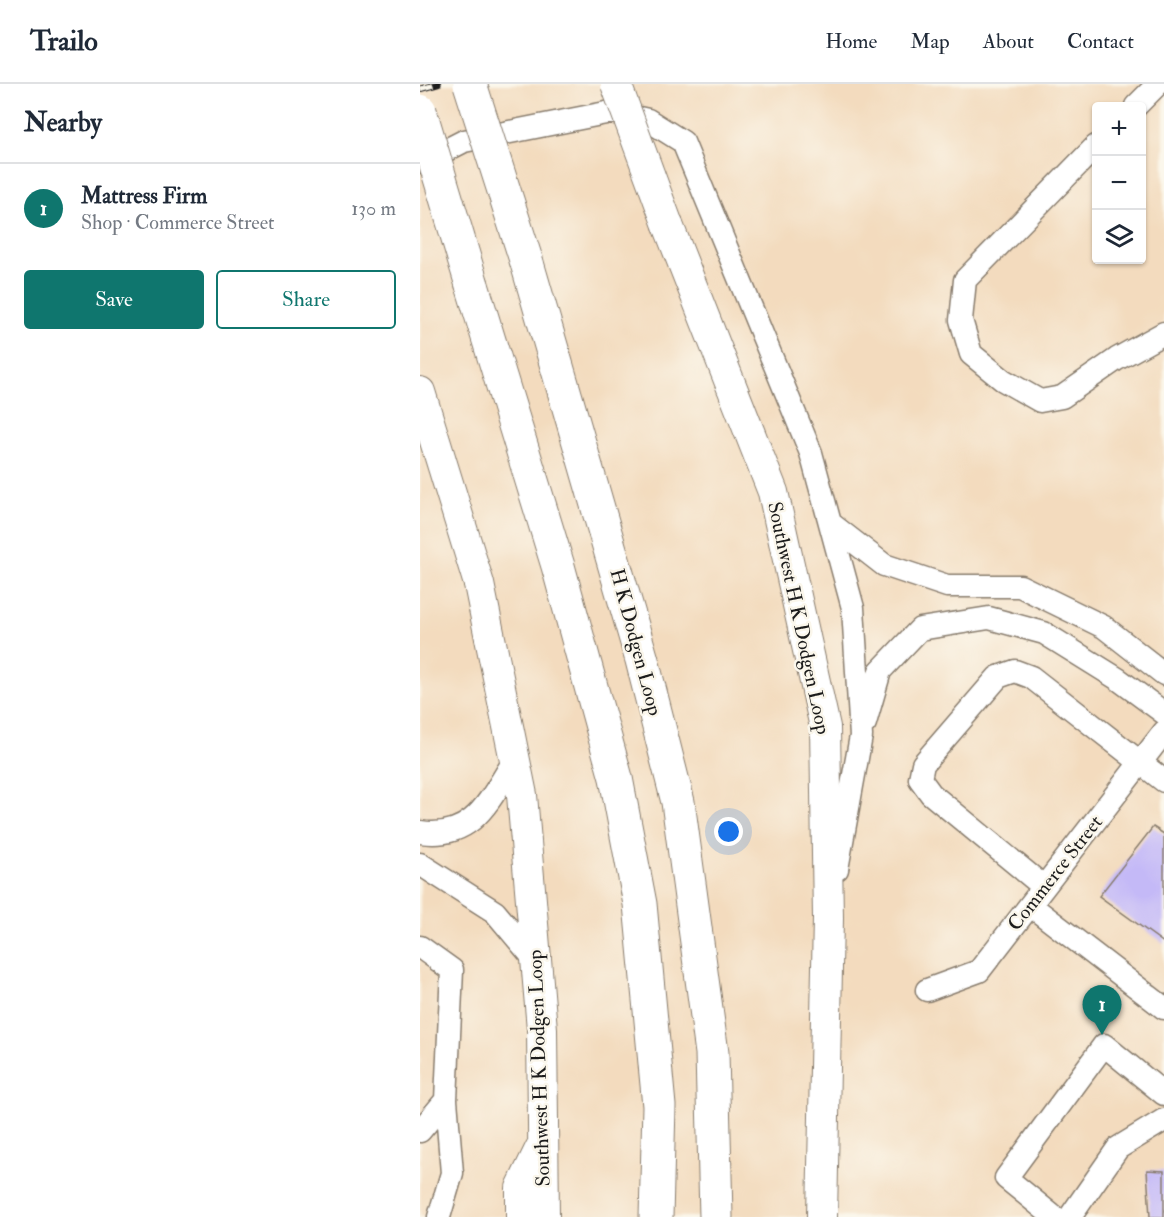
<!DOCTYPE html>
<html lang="en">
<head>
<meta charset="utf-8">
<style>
  body { margin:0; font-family:"IM FELL Double Pica",serif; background:#f2f2f3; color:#1f2937 }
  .controls { position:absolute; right:18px; top:18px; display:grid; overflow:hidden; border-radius:6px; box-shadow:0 2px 4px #0004 }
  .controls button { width:54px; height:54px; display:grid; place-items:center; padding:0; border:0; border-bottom:2px solid #e0e1e3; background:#fff; color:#1f2937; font:30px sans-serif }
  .you { position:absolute; left:309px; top:748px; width:21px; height:21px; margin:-15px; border:4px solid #fff; border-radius:50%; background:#1a73e8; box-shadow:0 0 0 9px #1a73e833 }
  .badge { display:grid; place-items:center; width:39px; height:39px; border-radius:50%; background:#0f766e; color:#fff; font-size:20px; font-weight:700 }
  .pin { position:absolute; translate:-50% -50px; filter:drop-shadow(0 2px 3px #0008) }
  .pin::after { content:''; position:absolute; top:32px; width:21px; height:18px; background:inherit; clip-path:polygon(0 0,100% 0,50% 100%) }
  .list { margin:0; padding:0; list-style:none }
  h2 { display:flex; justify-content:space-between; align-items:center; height:78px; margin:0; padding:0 24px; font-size:26px }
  h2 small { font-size:20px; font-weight:400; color:#747a83 }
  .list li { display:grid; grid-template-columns:39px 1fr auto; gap:18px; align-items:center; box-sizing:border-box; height:90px; padding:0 24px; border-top:2px solid #e0e1e3 }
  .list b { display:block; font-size:22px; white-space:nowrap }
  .list p { margin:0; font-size:20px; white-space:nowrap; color:#747a83 }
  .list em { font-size:20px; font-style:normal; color:#747a83 }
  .actions { display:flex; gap:12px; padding:18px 24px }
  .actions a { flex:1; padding:14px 0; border:2px solid #0f766e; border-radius:6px; text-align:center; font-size:21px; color:#0f766e }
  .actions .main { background:#0f766e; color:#fff }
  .icon { flex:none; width:33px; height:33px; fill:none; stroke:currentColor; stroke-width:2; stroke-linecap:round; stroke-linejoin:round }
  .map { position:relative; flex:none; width:744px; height:1133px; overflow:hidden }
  header { display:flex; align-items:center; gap:36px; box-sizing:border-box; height:84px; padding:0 30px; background:#fff; border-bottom:2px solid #e0e1e3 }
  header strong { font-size:28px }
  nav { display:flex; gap:33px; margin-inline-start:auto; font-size:21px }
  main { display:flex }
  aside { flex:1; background:#fff }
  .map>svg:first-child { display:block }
  .building { fill:#c4b9f7 }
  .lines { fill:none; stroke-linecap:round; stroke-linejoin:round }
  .minor-casing { stroke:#887c6d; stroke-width:25 }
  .major-casing { stroke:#887c6d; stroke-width:32 }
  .highway-casing { stroke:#887c6d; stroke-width:35 }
  .minor { stroke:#fff; stroke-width:22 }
  .major { stroke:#fff; stroke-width:30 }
  .highway { stroke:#fff; stroke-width:33 }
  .rail-casing { stroke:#1c1c1c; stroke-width:7 }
  .rail { stroke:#fbf7ec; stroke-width:4.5; stroke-dasharray:14; stroke-linecap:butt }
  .major-bridge-casing { stroke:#887c6d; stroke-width:32; stroke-linecap:butt }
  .highway-bridge-casing { stroke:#887c6d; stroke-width:35; stroke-linecap:butt }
  .major-bridge { stroke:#fff; stroke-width:30 }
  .highway-bridge { stroke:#fff; stroke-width:33 }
  .labels { text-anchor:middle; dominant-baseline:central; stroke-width:5; stroke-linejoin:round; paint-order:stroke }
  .street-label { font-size:20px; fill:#1c1c1c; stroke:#fbf7ec }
</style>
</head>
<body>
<header>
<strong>Trailo</strong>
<nav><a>Home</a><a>Map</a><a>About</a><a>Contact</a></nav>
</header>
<main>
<aside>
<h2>Nearby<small></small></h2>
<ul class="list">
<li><span class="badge">1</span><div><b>Mattress Firm</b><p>Shop · Commerce Street</p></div><em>130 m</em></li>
</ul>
<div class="actions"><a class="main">Save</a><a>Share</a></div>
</aside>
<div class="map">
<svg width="744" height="1133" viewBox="0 0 744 1133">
  <rect width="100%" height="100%" fill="#fbf7ec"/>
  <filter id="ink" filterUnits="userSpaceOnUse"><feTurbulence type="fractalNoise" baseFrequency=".0167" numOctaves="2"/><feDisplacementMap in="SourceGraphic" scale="12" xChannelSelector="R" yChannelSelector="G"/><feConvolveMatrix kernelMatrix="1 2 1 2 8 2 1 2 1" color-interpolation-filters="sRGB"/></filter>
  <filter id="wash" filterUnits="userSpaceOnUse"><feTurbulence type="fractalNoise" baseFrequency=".008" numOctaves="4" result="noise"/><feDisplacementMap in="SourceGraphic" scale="24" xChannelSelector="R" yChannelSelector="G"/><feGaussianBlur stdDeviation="1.35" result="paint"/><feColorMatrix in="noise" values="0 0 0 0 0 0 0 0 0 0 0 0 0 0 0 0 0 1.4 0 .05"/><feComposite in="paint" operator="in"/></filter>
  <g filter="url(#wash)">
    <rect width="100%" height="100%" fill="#f3dbbe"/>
    <g id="blocks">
      <!-- building -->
      <path class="building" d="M733,743l11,7v109l-65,-47z
        M727,1086l17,1v46h-14z"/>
    </g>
  </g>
  <g filter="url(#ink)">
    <use href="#blocks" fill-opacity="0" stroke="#887c6d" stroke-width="1.5"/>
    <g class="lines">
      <!-- minor casing -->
      <g class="minor-casing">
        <path id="minor" d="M716,22l22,-22
          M676,62l-131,134 -4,40 10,34 32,26 37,21 22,-4 55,-38 47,-26
          M3,78l41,-21 147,-29 37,8 35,22 128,311 42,155 8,128 -24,133
          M410,439l54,42 63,21h73l84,41 60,47
          M445,639l15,-52 40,-42 69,-11 55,15 74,46 46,34
          M0,748c54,8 69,-32 94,-71
          M0,780l75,48 41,49
          M624,803l-113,-93 -11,-15 3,-15 75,-87 17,-6 16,6 133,104
          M610,821l134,103
          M0,863l32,23 -6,130 -26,31
          M507,906l52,-19 185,-239
          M19,1133l13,-44 -6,-73
          M634,1133l-48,-39 98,-133 60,49
          M650,1133l48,-69 46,-28"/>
      </g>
      <!-- major casing -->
      <g class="major-casing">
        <path id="major" d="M248,141l105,267 52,235 3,191 -6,299
          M0,308l59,192 43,211 20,234 2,188
          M101,1133v-29l19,-39"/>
      </g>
      <!-- highway casing -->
      <g class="highway-casing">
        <path id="highway" d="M107,179l115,397 36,142 34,251 4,164
          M52,201l86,281 58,212 24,126 19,202 -3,111"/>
      </g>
      <!-- minor -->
      <use href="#minor" class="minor"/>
      <!-- major -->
      <use href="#major" class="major"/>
      <!-- highway -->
      <use href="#highway" class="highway"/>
      <!-- rail casing -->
      <g class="rail-casing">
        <path id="rail" d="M0,5l18,-5"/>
      </g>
      <!-- rail -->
      <use href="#rail" class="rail"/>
      <!-- major-bridge casing -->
      <g class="major-bridge-casing">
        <path id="major-bridge" d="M196,0l52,141"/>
      </g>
      <!-- highway-bridge casing -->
      <g class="highway-bridge-casing">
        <path id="highway-bridge" d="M50,0l57,179
          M0,27l52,174"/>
      </g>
      <!-- major-bridge -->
      <use href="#major-bridge" class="major-bridge"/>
      <!-- highway-bridge -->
      <use href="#highway-bridge" class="highway-bridge"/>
    </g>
  </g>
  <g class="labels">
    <!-- street labels -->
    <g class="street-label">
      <text transform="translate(379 534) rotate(78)">Southwest H K Dodgen Loop</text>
      <text transform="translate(216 558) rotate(75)">H K Dodgen Loop</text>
      <text transform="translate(635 789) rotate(-52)">Commerce Street</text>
      <text transform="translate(119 984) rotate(-92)">Southwest H K Dodgen Loop</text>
    </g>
  </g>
</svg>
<div class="controls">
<button>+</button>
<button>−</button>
<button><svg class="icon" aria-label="layers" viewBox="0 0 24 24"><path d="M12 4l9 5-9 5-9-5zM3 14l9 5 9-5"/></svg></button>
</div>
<div class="you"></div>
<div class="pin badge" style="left:682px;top:951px">1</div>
</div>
</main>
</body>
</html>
